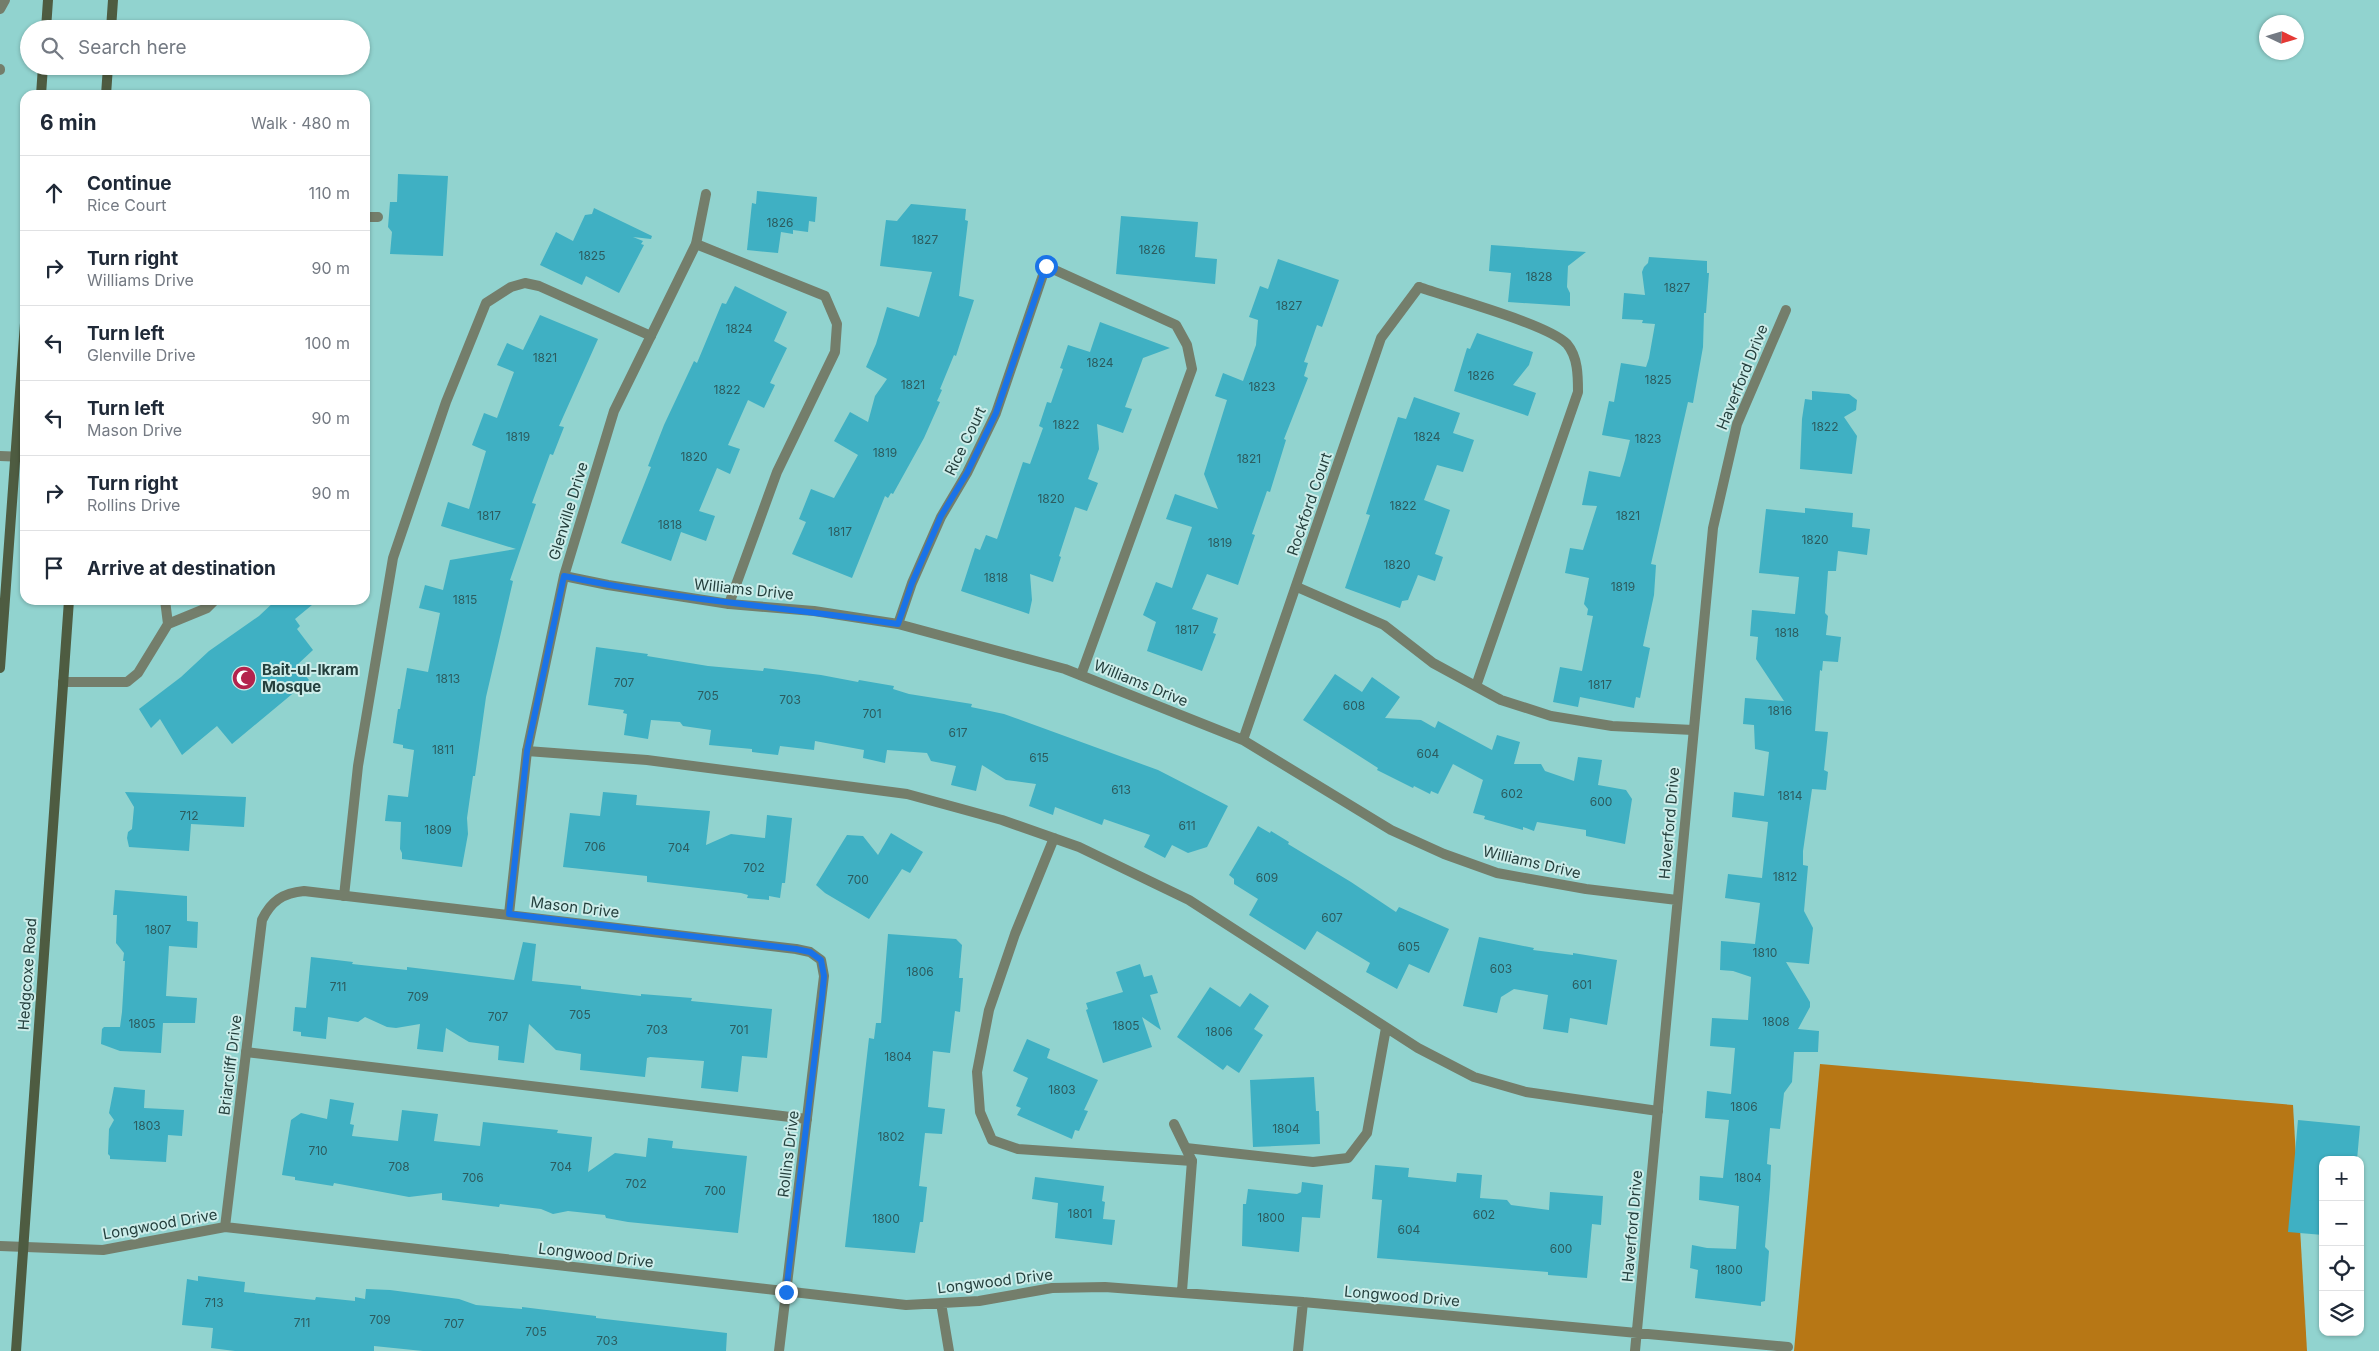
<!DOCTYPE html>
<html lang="en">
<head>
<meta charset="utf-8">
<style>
  body { margin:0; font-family:Inter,sans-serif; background:#f6f6f7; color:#1f2937 }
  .controls { position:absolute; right:15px; bottom:15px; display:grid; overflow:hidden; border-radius:10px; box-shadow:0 1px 4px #0004 }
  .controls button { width:45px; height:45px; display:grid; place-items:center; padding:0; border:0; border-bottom:1px solid #e0e1e3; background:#fff; color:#1f2937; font:25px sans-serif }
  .compass { position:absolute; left:2259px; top:15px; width:45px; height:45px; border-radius:50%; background:#fff; box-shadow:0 1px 4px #0004; rotate:94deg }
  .stop { position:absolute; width:15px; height:15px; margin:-11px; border:4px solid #1a73e8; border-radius:50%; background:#fff }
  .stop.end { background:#1a73e8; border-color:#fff; box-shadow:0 1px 5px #0008 }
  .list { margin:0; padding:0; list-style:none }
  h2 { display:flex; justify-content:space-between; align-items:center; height:65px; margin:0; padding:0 20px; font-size:21px }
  h2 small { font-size:16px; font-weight:400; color:#747a83 }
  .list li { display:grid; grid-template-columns:32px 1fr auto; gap:15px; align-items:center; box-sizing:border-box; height:75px; padding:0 20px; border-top:1px solid #e0e1e3 }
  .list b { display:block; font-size:19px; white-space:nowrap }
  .list p { margin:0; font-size:16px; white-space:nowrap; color:#747a83 }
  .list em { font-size:16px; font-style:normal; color:#747a83 }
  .icon { flex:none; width:28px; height:28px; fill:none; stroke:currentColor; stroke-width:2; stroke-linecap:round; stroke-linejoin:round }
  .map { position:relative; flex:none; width:2379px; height:1351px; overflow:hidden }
  .search { position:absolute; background:#fff; box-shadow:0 1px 4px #0004; left:20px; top:20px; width:350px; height:55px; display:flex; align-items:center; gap:12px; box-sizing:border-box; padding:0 18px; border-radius:28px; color:#747a83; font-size:19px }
  .panel { position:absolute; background:#fff; box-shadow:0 1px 4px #0004; left:20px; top:90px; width:350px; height:515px; border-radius:15px }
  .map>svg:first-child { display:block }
  .forest { fill:#b77715 }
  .building { fill:#3fb0c3 }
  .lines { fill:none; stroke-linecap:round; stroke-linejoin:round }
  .service { stroke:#747e6b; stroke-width:10 }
  .minor { stroke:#747e6b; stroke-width:10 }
  .tertiary { stroke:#747e6b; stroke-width:10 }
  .secondary { stroke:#4e5c41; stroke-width:10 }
  .route { stroke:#1a73e8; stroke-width:6 }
  .labels { text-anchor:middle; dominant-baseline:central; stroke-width:4; stroke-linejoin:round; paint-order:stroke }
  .number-label { font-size:12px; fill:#2c5c5f }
  .street-label { font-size:15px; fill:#25403e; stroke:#cdedea }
  .poi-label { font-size:15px; font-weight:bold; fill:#25403e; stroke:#cdedea; text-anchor:start }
</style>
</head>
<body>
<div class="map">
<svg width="2379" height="1351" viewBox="0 0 2379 1351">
  <rect width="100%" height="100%" fill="#91d3cf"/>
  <!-- forest -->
  <path class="forest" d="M1820,1064l473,41 14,246h-513z"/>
  <!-- building -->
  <path class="building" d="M398,174l50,2 -5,80 -53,-2 2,-22 -4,-5 2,-25h7z
    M757,191l60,6 -2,25 -6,-1 -1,11 -15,-2v4l-12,-2 -3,21 -31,-3 5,-47 4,1z
    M911,204l55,5 -1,11 3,1 -9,75 15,4 -18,56 -2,-1 -14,34 2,1 -5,11 3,1 -16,36 -31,56 -2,-1 -3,5 -3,-2 -33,82 -60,-24 14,-32 -7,-3 12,-30 23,9 24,-43 -24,-14 16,-29 18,10 7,-26 12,-17 -21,-12 10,-23 11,-37 32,10 13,-45 -52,-6 6,-46 11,1z
    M594,208l58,28 -1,3 -18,-2 10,4 -2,3 3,1 -25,48 -33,-17 -4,9 -42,-20 16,-33 17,9 12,-26 7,-1z
    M1121,216l77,6 -3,35 22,2 -2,25 -99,-10z
    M1491,245l95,7 -18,14 -1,21 3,6v13l-62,-4 3,-29 -22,-2z
    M1649,257l58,4v12h2l-3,40h-2l-1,34 -10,56 -5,-1 -37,162 5,1 -2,30 -11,51 7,2 -10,50 -4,-1 -2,11 -54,-11 -2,10 -25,-5 7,-35 22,4 11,-55 -6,-1 1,-6 -4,-5 5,-26 -24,-5 5,-25 13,2 14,-44 -15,-1 7,-34 31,6 5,-17 5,-20 -28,-5 7,-34 5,1 7,-39 25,4 3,-9 6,-34 -13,-1 1,-3 -21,-1 2,-26 21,2 -3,-23 2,-5 4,-4z
    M1278,259l61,21 -17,47 -5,-2 -13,37 4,1 -4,13 4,2 -24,61 2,1 -16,52 -3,-1 -15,43 3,1 -17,50 -31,-11 -15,35 26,9 -5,15 3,1 -14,37 -55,-20 9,-29 -13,-7 13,-33 16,6 20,-61 -26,-8 9,-25 43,15 -14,-35 23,-74 -12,-4 8,-23 20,8 13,-36 2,-25 -9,-3 11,-31 8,3z
    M735,286l52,26 -13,29 13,7 -17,35 5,2 -11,23 -16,-8 -20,45 12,4 -10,25 -13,-6 -18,43 16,5 -9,25 -25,-9 -10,29 -50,-18 30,-76 -3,-1 16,-41 30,-64 3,2 25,-60 4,1z
    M540,315l58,24 -39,87 5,1 -11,28 -3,-1 -18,49 4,1 -26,76 3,1 -27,116 -11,79h-2l-6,42 1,16 -6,33 -60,-8v-6l-2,-4 1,-27 -16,-1 3,-26 20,2 6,-47 -11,-2v-3l-10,-2 5,-34h2l7,-41 21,4 12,-59 -21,-5 6,-23 18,5 7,-30 66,-11 -75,-23 7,-24 21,7 17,-58 -14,-6 12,-32 13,5 17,-46 -17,-7 10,-22 16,7z
    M1100,322l70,26 -27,10 -18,49 7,2 -9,24 -26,-9 2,25 -11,30 10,4 -11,28 -12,-4 -16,49 2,1 -8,25 -23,-8 2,26 -3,14 -68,-23 14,-43 5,2 6,-15 11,4 26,-77 7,2 13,-36 -4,-2 8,-24 4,1 12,-34 -3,-1 8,-23 22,7z
    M1477,333l56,19 -4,13 -16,20 23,8 -8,23 -74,-25 13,-43 3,1z
    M1812,391l37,3 8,6 -1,10 -12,7 13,19 -5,38 -52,-5 2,-50 3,-20 7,1z
    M1414,397l46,16 -7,20 21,7 -11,32 -26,-7 -13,35 26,10 -15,44 8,3 -8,24 -17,-6 -10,25 -6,1 -2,7 -55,-20 25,-73 -4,-1 32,-97 8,2z
    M1805,508l48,5 -1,14 18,2 -3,26 -29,-4 -2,20h-8l-3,42 3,3 -2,19 15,2 -3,25 -15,-1 -1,10 -2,-1 -5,61 13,1 -4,38 4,2 -2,18 -14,-1 -9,62v14l5,1 -4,45 9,17 -4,36 -23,-2 24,40v5l-12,22 21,2 -1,21h-24l-2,30 -8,11 -4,36 -10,-1 -3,36 4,1 -1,22 -5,60 4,4 -4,50 -4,1v4l-66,-8 3,-28 -8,-2 2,-23 15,3 29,1 3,-43 -40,-6 1,-24 23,2 6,-58 -24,-2 2,-27 24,3 4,-46 -25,-2 2,-28 36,2 3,-43 -18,-6 -13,-1 1,-29 34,3 5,-41 -35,-5 3,-24 34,4 6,-56 -36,-5 2,-25 30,4 5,-44 -14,-3 -1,-24 -11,-1 2,-26 39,3 -28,-42 2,-22 -8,-1 2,-26 43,4 4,-37 -40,-4 7,-64 39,4z
    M276,600h42l-23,19 5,7 -3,3 16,21 -16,15 12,15 -77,64 -15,-18 -35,29 -22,-36 -9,9 -12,-19 42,-32 28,-26 50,-35z
    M596,647l52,7 -1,2 61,10 55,5 1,-3 57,7 37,7 1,-2 35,6 -1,3 16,5 63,10 -1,3 33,7 154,56 70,36 -21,41 -19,6 -16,-8 -7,13 -21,-11 6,-12 -46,-16 -2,6 -47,-18 -2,8 -24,-9 7,-22 -30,-4 -24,-15 -6,26 -25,-6 5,-19 -25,-5 -4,-8 -40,-3 -2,13 -22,-5 1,-8 -49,-9 -1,9 -34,-4 -2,9 -26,-3v-3l-43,-4 2,-15 -28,-4 -3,-4 -29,-2 -3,19 -24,-4 3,-21 -4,-1 1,-3 -36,-5z
    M1335,674l27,18 10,-15 28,20 -15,21 36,2 14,8 3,-7 54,29 5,-15 23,7 -6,22h27l4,7 29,10 4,-24 24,3 -4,25 28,5 6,9 -7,45 -39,-8v-6l-49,-8 -3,9 -11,-4v3l-39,-11 1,-3 -12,-3 10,-33 -30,-16 -15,30 -7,-3 -1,3 -16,-8 -1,2 -36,-18 1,-2 -75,-48z
    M125,792l121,5 -2,30 -53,-3 -2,27 -60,-4 -2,-9 1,-6 4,-3 2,-22z
    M603,792l34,3 -1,10 74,6 -4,34 25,-11 34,4 2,-23 25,3 -7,65h-3l-2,15 -11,-2v4l-22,-2 1,-3 -7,-2 -94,-11v-6l-84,-9 7,-54 30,3z
    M1258,826l12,7 1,-2 18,11 -1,2 63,38 45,30 3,-5 50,22 -20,44 -20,-9 -12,25 -31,-17 4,-9 -53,-32 -12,19 -56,-35 9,-16 -24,-15v-5l-5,-4z
    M891,833l32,19 -13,21 -8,-4 -33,50 -44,-26 -9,-8 31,-50 16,1 15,19z
    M115,890l72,6v25l11,1 -1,26 -28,-2 -3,50 31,2 -2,25h-32l-2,30 -41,-2 -19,-7 1,-15 2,-2h16l2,-15 3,-51h-2l1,-8 -8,-10 1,-28h-4z
    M888,934l68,5 6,6 -3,33h4l-3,34 -5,-1 -5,42 -17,-2 -5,56 17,2 -3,25 -17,-1 -6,53 8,1 -4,35h-3l-5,31 -70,-6 24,-209 5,1 2,-16h5z
    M1479,937l55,11 -1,2 40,5v-2l44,7 -10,65 -37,-7 -2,15 -25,-4 5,-34 -34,-6 -13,8 -4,16 -34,-7z
    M523,942l13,2 -4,37 49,5v3l60,7v-2l51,4 -1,3 81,8 -5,49 -25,-2 -4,36 -37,-4 3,-27 -54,-4 -3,1 -2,19 -65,-7 1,-16 -25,-4 -27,-26 -5,39 -26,-3 1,-14 -30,-4 -23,-14 -3,24 -26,-3 3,-25 -24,4 -9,-1 -22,-10 -7,5 -30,-5 -2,22 -25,-3v-4l-8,-1 2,-24 11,1 5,-51 42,5 -1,2 55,6v-3l107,13z
    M1140,964l4,13 8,-2 6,18 -8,2 11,35 -19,-13 10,30 -49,16 -17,-53 2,-1 -2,-6 37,-11 -7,-20z
    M1210,987l30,20 10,-14 19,13 -15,23 9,6 -24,38 -12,-8 -4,5 -46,-33z
    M1027,1039l23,10 -3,9 51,22 -14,30 4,1 -9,20 -4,-1 -3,9 -55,-24 4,-7 -5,-2 12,-28 -15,-7z
    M1314,1077l2,34h3l1,33 -67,3 -3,-67z
    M114,1087l31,3 -1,18 40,2 -2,26 -14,-1 -2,27 -56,-3v-3l-2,-2 1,-25 5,-9 -5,-7z
    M330,1099l24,4 -4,21 4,1 -2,11 46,5 4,-31 36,4 -4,27 46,5 3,-24 75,8 -1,3 35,4 -4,35 27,-19 31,4 2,-19 25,3 -1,7 75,8 -9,77 -110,-11 -22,-4 -1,-3 -37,-4 -15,3 -12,-5 -41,-5 -1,3 -57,-7v-7l-33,4 -75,-14 -1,3 -38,-6v-3l-13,-2 9,-55 10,-7 26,6z
    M2298,1120l62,6 -3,34h-34v75l-35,-3z
    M1375,1165l34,3 -1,9 48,5 1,-9 25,2 -2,23 27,2 4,5 38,5 1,-18 53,4 -2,29 -9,-1 -5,54 -39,-3v-3l-171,-14 5,-58 -10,-1z
    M1035,1177l69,9 -2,15 3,1 -2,17 12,1 -3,25 -57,-7 3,-35 -26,-4z
    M1302,1182l21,3 -3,33 -18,-1 -3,35 -57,-6 1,-42h3l2,-15 49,5 4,-2z
    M198,1276l47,6 -1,10 71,8 1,-3 39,4v-4l10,2 1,-10 24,1 69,9 17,6 46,4v-2l74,9v2l131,15 -1,18h-303l-49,-5v5h-139l-24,-3 2,-20 -31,-3 5,-46 11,2z"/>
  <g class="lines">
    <!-- service -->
    <path class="service" d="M0,9l5,-9
      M0,69v1
      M365,217h13
      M696,244l129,52 12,28 -2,28 -58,120 -48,132
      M1046,266l130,59 11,20 5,24 -111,306
      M1419,287c31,11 129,37 148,57 11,13 11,32 11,48l-102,294
      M1297,587l87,38 49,38 68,37 50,16 61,10 81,4
      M165,600l3,24
      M63,682h64l11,-9 30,-49 39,-16 8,-8
      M527,751l120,9 260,34 95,26 77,27 110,53 229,148 56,29 52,15 132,19
      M1054,838l-39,96 -26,76 -12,62 3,40 12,28 26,9 174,12
      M344,896l14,-130 35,-208 53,-156 40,-99 25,-16 14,-4 14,3 112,50
      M246,1052l561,67
      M1186,1148l127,14 35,-4 19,-25 19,-105"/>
    <!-- minor -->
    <path class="minor" d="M564,576l44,9 121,19 85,7 84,13 167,45 178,71 148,90 53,24 53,19 89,16 91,11
      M898,624l14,-41 29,-66 26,-44 29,-60 50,-147
      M1243,740l138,-402 38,-51
      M509,914l18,-163 37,-175 50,-165 82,-167 10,-50
      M1174,1124l18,37 -10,130
      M225,1227l37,-307c9,-19 21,-27 42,-29l492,58 14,3 11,8 3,16 -45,375
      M0,1246l103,4 122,-23 681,78 73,-4 73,-13 53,-1 198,15 485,45
      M941,1303l8,48
      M1298,1351l5,-49
      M1635,1351l78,-823 24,-104 49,-114"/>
    <!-- tertiary -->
    <path class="tertiary" d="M0,456l25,1"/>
    <!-- secondary -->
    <path class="secondary" d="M46,29l2,-29
      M111,29l2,-29
      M41,95l2,-29
      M106,95l2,-29
      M0,668l25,-345
      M16,1351l53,-751"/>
  </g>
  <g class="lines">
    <!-- route -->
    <path class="route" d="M786,1292l36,-295 2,-21 -3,-16 -11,-8 -14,-3 -287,-35 18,-163 37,-175c110,24 222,31 334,48l14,-41 29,-67 26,-43 29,-60 50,-147"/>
  </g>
  <!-- icons -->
  <defs>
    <g id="mosque-disc" transform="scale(1.25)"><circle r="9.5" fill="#b4234d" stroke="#cdedea"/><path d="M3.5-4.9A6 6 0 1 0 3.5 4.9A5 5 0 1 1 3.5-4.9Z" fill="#fff"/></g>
  </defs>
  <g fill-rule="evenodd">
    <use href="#mosque-disc" x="244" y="678"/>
  </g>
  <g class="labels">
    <!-- number labels -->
    <g class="number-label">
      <text x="780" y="222">1826</text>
      <text x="925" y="239">1827</text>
      <text x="1152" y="249">1826</text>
      <text x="592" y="255">1825</text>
      <text x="1539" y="276">1828</text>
      <text x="1677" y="287">1827</text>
      <text x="1289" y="305">1827</text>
      <text x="739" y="328">1824</text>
      <text x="545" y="357">1821</text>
      <text x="1100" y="362">1824</text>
      <text x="1481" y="375">1826</text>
      <text x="1658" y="379">1825</text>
      <text x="913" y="384">1821</text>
      <text x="1262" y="386">1823</text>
      <text x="727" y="389">1822</text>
      <text x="1066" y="424">1822</text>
      <text x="1825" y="426">1822</text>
      <text x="518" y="436">1819</text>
      <text x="1427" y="436">1824</text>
      <text x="1648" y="438">1823</text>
      <text x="885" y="452">1819</text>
      <text x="694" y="456">1820</text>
      <text x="1249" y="458">1821</text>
      <text x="1051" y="498">1820</text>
      <text x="1403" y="505">1822</text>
      <text x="489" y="515">1817</text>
      <text x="1628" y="515">1821</text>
      <text x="670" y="524">1818</text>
      <text x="840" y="531">1817</text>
      <text x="1815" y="539">1820</text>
      <text x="1220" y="542">1819</text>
      <text x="1397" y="564">1820</text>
      <text x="996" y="577">1818</text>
      <text x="1623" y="586">1819</text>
      <text x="465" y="599">1815</text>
      <text x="1187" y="629">1817</text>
      <text x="1787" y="632">1818</text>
      <text x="448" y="678">1813</text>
      <text x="624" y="682">707</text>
      <text x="1600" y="684">1817</text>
      <text x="708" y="695">705</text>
      <text x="790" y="699">703</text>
      <text x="1354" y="705">608</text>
      <text x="1780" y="710">1816</text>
      <text x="872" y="713">701</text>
      <text x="958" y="732">617</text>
      <text x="443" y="749">1811</text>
      <text x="1428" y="753">604</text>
      <text x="1039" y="757">615</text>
      <text x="1121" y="789">613</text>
      <text x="1512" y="793">602</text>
      <text x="1790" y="795">1814</text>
      <text x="1601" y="801">600</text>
      <text x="189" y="815">712</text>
      <text x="1187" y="825">611</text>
      <text x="438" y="829">1809</text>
      <text x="595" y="846">706</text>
      <text x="679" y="847">704</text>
      <text x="754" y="867">702</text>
      <text x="1785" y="876">1812</text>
      <text x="1267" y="877">609</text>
      <text x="858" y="879">700</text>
      <text x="1332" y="917">607</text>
      <text x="158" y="929">1807</text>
      <text x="1409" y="946">605</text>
      <text x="1765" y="952">1810</text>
      <text x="1501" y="968">603</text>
      <text x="920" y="971">1806</text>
      <text x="1582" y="984">601</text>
      <text x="338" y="986">711</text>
      <text x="418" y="996">709</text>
      <text x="580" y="1014">705</text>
      <text x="498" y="1016">707</text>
      <text x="1776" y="1021">1808</text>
      <text x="142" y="1023">1805</text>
      <text x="1126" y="1025">1805</text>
      <text x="657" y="1029">703</text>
      <text x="739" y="1029">701</text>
      <text x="1219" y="1031">1806</text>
      <text x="898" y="1056">1804</text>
      <text x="1062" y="1089">1803</text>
      <text x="1744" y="1106">1806</text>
      <text x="147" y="1125">1803</text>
      <text x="1286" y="1128">1804</text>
      <text x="891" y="1136">1802</text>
      <text x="318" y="1150">710</text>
      <text x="399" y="1166">708</text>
      <text x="561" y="1166">704</text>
      <text x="473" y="1177">706</text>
      <text x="1748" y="1177">1804</text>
      <text x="636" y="1183">702</text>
      <text x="715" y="1190">700</text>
      <text x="1080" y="1213">1801</text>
      <text x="1484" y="1214">602</text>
      <text x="1271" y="1217">1800</text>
      <text x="886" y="1218">1800</text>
      <text x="1409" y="1229">604</text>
      <text x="1561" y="1248">600</text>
      <text x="1729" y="1269">1800</text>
      <text x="214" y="1302">713</text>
      <text x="380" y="1319">709</text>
      <text x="302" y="1322">711</text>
      <text x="454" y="1323">707</text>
      <text x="536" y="1331">705</text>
      <text x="607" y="1340">703</text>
    </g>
    <!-- street labels -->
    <g class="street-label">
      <text transform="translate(1742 377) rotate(-68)">Haverford Drive</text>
      <text transform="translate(965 441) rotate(-64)">Rice Court</text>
      <text transform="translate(1309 504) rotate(-71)">Rockford Court</text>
      <text transform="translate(568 511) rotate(-73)">Glenville Drive</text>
      <text transform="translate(744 589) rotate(6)">Williams Drive</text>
      <text transform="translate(1141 683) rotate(22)">Williams Drive</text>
      <text transform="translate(1669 823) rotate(-85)">Haverford Drive</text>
      <text transform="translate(1532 862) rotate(13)">Williams Drive</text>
      <text transform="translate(575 907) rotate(7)">Mason Drive</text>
      <text transform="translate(27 974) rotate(-86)">Hedgcoxe Road</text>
      <text transform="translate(230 1065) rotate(-83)">Briarcliff Drive</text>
      <text transform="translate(788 1154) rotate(-83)">Rollins Drive</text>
      <text transform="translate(160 1224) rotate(-10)">Longwood Drive</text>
      <text transform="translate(1632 1226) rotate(-85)">Haverford Drive</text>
      <text transform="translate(596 1255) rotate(7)">Longwood Drive</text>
      <text transform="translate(995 1281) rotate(-7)">Longwood Drive</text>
      <text transform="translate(1402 1296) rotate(5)">Longwood Drive</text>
    </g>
    <!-- poi labels -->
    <g class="poi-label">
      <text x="262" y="669">Bait-ul-Ikram<tspan x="262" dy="17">Mosque</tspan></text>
    </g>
  </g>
</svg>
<div class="controls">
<button>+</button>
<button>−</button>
<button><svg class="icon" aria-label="locate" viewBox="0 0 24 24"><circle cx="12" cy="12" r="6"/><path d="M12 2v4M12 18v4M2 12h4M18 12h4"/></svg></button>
<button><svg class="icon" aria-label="layers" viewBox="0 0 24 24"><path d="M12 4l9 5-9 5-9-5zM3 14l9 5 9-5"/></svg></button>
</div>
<svg class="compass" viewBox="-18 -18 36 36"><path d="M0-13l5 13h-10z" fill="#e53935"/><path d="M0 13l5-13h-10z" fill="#747a83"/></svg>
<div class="stop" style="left:1046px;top:266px"></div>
<div class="stop end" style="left:786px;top:1292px"></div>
<div class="search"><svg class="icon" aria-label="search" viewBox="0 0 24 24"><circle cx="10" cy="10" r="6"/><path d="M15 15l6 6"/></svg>Search here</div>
<section class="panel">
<h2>6 min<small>Walk · 480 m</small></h2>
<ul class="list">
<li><svg class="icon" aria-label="ahead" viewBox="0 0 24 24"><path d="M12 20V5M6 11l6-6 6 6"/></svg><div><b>Continue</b><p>Rice Court</p></div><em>110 m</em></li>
<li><svg class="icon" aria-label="right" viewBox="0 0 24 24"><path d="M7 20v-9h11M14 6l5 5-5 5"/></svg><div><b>Turn right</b><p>Williams Drive</p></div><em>90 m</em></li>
<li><svg class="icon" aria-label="left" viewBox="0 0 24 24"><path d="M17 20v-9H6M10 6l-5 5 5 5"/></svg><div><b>Turn left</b><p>Glenville Drive</p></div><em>100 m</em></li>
<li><svg class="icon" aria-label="left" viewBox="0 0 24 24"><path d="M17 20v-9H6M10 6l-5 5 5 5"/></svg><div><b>Turn left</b><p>Mason Drive</p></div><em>90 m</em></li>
<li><svg class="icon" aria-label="right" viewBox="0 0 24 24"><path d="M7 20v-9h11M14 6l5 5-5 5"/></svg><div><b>Turn right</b><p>Rollins Drive</p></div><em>90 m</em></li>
<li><svg class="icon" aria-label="arrive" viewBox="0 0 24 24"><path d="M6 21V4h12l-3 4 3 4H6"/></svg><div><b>Arrive at destination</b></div></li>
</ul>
</section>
</div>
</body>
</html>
